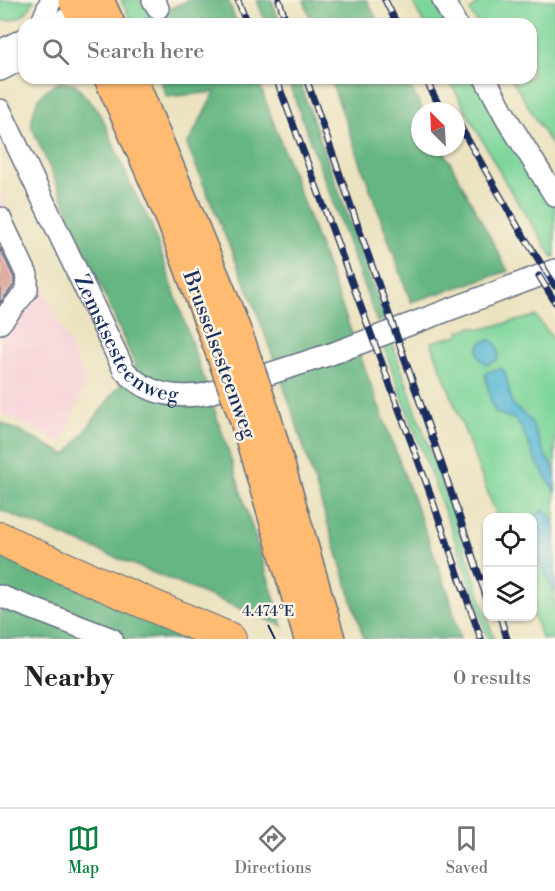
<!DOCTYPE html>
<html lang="en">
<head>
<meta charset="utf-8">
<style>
  body { margin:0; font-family:"Libre Bodoni",serif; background:#f6f6f6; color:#222 }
  .controls { position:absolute; right:18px; bottom:18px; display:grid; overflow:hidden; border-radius:12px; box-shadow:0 2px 4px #0004 }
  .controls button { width:54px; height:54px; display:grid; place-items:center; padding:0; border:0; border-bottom:2px solid #e0e0e0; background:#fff; color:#222; font:30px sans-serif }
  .compass { position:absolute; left:411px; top:102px; width:54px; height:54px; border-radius:50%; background:#fff; box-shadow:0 2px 4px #0004; rotate:336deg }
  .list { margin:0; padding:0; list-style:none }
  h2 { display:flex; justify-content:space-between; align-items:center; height:78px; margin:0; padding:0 24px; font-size:26px }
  h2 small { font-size:20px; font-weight:400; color:#767676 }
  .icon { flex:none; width:33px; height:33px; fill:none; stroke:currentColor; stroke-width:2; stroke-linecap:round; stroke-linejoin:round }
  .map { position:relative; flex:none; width:555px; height:639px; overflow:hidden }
  .search { position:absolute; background:#fff; box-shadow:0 2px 4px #0004; left:18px; right:18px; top:18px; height:66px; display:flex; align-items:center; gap:15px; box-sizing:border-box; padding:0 21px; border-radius:18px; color:#767676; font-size:22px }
  .sheet { height:168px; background:#fff }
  nav { display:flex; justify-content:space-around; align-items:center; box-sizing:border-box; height:84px; border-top:2px solid #e0e0e0; background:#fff; font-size:16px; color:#767676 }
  nav a { display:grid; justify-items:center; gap:3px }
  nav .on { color:#0b8043 }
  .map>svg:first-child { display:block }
  .built { fill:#f6cfd8 }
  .green { fill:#7cd59a; stroke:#4c827c; stroke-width:1.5 }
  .forest { fill:#65b682; stroke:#407270; stroke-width:1.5 }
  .water { fill:#57b8d5; stroke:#39749a; stroke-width:1.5 }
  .building { fill:#d5978b }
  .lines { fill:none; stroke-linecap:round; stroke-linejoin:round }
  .minor-casing { stroke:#646e80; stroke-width:24 }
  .major-casing { stroke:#646e80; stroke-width:30 }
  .highway-casing { stroke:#646e80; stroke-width:34 }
  .minor { stroke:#fff; stroke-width:21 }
  .major { stroke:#ffbb71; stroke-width:27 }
  .highway { stroke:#ffbb71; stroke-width:32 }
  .rail-casing { stroke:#1b2f5e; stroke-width:7 }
  .rail { stroke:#fcf5e5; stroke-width:4.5; stroke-dasharray:14; stroke-linecap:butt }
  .major-bridge-casing { stroke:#646e80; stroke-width:30; stroke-linecap:butt }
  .major-bridge { stroke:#ffbb71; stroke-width:27 }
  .ticks { fill:none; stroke:#1b2f5e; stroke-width:2 }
  .labels { text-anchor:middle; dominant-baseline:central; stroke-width:5; stroke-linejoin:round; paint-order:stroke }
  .street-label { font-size:21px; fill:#1b2f5e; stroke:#fcf5e5 }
  .ticks-label { font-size:15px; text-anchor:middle; fill:#1b2f5e; stroke:#fcf5e5; stroke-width:5; stroke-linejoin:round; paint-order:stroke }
</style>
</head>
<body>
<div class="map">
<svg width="555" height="639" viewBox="0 0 555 639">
  <rect width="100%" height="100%" fill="#fcf5e5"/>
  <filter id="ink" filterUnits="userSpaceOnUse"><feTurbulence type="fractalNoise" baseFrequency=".0167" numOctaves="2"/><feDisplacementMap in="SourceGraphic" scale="12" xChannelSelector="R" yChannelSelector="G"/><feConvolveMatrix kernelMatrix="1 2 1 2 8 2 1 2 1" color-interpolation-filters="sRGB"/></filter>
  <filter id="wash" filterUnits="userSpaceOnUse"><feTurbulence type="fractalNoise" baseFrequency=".008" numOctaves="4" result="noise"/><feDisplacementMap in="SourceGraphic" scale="24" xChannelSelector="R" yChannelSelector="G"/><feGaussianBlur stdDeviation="1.35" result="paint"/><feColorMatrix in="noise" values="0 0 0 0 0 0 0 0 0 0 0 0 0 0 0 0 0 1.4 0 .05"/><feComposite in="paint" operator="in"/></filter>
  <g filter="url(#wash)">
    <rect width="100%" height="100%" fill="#ebe2bf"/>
    <!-- built -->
    <path class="built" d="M0,193l86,189 -24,60 -62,-29z"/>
    <!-- green -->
    <path class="green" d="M0,0h34c-6,15 -18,22 -34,20z
      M121,0h20l9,16 -9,8h-8z
      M412,0h25l12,24h-25z
      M481,0h74v151l-44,-73h20v-54h-53l-8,-13z
      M448,78h29l78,130v49h-2l-46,-72z
      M536,316l19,26v297h-13l-9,-26 -1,-95 -35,-1 -66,-175 29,-7 -1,-4 13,-4 10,2z
      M392,343l75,212 27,84h-6l-27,-83 -77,-209z"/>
    <!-- forest -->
    <path class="forest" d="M189,0h39l9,24h-90l4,-7z
      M257,0h15l8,24h-14z
      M304,0h63l12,24h-67z
      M159,78h98l192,517 11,44h-96l-73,-232 -36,-100 -68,-162 28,-53 -48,5z
      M287,78h11l87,241 -8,3z
      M330,78h76l17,33h-3v36h22l66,124 -97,31z
      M60,82l15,2 27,33 30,71 19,36 75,220 57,182 -283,-116v-88l67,33 68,-90 -104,-240c4,-23 7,-33 29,-43z
      M0,552l202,87h-202z"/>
    <!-- water -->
    <path class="water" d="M491,340l5,4 3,11 -2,5 -10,5c-12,-8 -13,-24 4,-25z
      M500,368l5,4 7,32 19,17 14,34 10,15v22l-20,-33 -13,-30 -7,-10 -19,-6 -4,-8 -7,-32z
      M544,510l5,3 6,17v61h-2l-20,-45 -1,-28 -7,-1 1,-1 6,1z"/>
    <g id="blocks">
      <!-- building -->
      <path class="building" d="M0,248l14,30v7l-14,18z"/>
    </g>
  </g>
  <g filter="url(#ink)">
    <use href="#blocks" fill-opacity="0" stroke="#646e80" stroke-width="1.5"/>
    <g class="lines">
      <!-- minor casing -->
      <g class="minor-casing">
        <g id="minor">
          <path d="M153,0l5,8"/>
          <path d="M443,0l13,24"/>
          <path d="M41,24l10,-24"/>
          <path d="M57,24l36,-18"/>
          <path d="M0,51l24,-12"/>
          <path d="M0,70l24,-12"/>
          <path d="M485,78l22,41 48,77"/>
          <path id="s1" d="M0,110l124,260c22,24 51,29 82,24l125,-40 224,-84"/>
          <path d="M0,218l27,57v15l-27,33"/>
          <path d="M0,596l112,43"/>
        </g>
      </g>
      <!-- major casing -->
      <g class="major-casing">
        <path id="major" d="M72,0l13,24
          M100,0l11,24
          M108,78l62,141 50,135
          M133,78l89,214 21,54
          M266,413l65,226
          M244,421l64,218"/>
      </g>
      <!-- highway casing -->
      <g class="highway-casing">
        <path id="highway" d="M0,538l34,17 196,84"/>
      </g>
      <!-- minor -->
      <use href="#minor" class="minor"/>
      <!-- major -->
      <use href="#major" class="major"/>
      <!-- highway -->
      <use href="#highway" class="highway"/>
      <!-- rail casing -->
      <g class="rail-casing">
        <path id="rail" d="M238,0l9,24
          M279,0l8,24
          M385,0l12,24
          M276,78l150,404 55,157
          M306,78l136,387 46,137
          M425,78l17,33
          M456,119l62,108 37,59
          M539,276l16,26
          M500,616l7,23"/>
      </g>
      <!-- rail -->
      <use href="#rail" class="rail"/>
      <!-- major-bridge casing -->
      <g class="major-bridge-casing">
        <path id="major-bridge" d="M243,346l23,67
          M220,354l24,67"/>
      </g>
      <!-- major-bridge -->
      <use href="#major-bridge" class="major-bridge"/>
    </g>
  </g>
  <!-- ticks -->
  <path class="ticks" d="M268,625l7,14"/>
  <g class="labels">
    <!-- street labels -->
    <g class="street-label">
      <text stroke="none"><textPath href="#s1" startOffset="267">Zemstsesteenweg</textPath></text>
      <text transform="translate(219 355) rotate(70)">Brusselsesteenweg</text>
    </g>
  </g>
  <g class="ticks-label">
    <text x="268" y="616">4.474°E</text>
  </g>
</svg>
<div class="controls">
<button><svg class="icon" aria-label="locate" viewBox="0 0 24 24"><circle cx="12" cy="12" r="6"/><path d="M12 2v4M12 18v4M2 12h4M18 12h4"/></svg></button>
<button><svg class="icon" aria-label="layers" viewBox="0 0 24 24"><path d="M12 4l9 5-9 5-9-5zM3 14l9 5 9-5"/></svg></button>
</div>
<svg class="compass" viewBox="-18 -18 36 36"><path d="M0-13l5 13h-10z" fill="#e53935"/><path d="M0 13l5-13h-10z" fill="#767676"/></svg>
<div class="search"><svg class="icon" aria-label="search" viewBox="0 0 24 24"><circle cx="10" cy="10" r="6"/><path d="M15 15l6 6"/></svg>Search here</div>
</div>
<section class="sheet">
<h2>Nearby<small>0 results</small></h2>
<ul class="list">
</ul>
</section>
<nav>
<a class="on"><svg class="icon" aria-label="map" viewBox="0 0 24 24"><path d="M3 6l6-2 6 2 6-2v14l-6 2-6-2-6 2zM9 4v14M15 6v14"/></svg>Map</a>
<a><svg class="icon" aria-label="directions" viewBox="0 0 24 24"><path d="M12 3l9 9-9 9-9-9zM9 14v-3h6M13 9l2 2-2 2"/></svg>Directions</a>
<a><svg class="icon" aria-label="saved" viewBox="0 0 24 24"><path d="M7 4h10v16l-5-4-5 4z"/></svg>Saved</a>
</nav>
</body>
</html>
